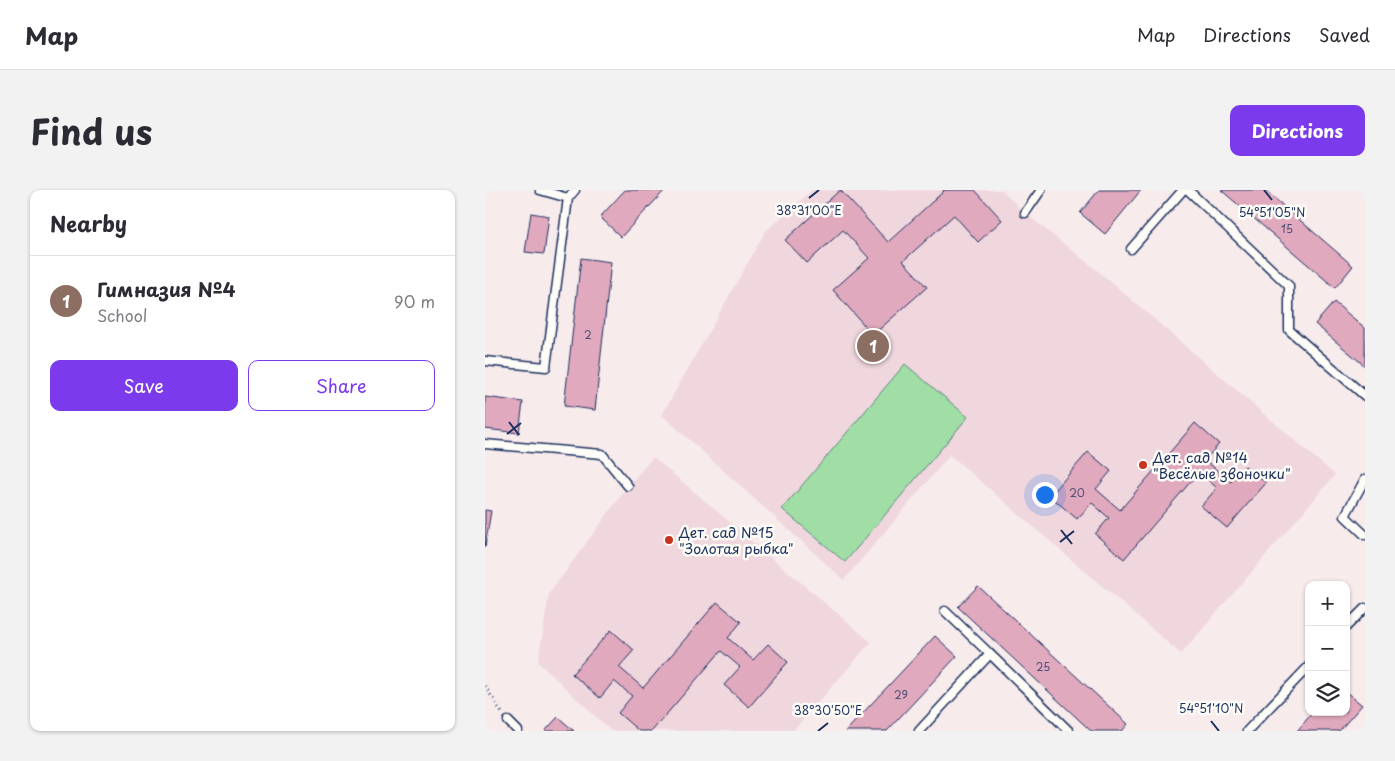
<!DOCTYPE html>
<html lang="en">
<head>
<meta charset="utf-8">
<style>
  body { margin:0; font-family:"Playpen Sans",sans-serif; background:#f2f2f3; color:#2b2b33 }
  .controls { position:absolute; right:15px; bottom:15px; display:grid; overflow:hidden; border-radius:10px; box-shadow:0 1px 4px #0004 }
  .controls button { width:45px; height:45px; display:grid; place-items:center; padding:0; border:0; border-bottom:1px solid #e1e1e2; background:#fff; color:#2b2b33; font:25px sans-serif }
  .you { position:absolute; left:559px; top:304px; width:18px; height:18px; margin:-12px; border:4px solid #fff; border-radius:50%; background:#1a73e8; box-shadow:0 0 0 8px #1a73e833 }
  .badge { display:grid; place-items:center; width:32px; height:32px; border-radius:50%; background:#7c3aed; color:#fff; font-size:16px; font-weight:700 }
  .pin { position:absolute; translate:-50% -50%; border:2px solid #fff; box-shadow:0 1px 5px #0006 }
  .list { margin:0; padding:0; list-style:none }
  h2 { display:flex; justify-content:space-between; align-items:center; height:65px; margin:0; padding:0 20px; font-size:21px }
  h2 small { font-size:16px; font-weight:400; color:#7c7c81 }
  .list li { display:grid; grid-template-columns:32px 1fr auto; gap:15px; align-items:center; box-sizing:border-box; height:90px; padding:0 20px; border-top:1px solid #e1e1e2 }
  .list b { display:block; font-size:19px; white-space:nowrap }
  .list p { margin:0; font-size:16px; white-space:nowrap; color:#7c7c81 }
  .list em { font-size:16px; font-style:normal; color:#7c7c81 }
  .actions { display:flex; gap:10px; padding:15px 20px }
  .actions a { flex:1; padding:11px 0; border:1px solid #7c3aed; border-radius:10px; text-align:center; font-size:18px; color:#7c3aed }
  .actions .main { background:#7c3aed; color:#fff }
  .icon { flex:none; width:28px; height:28px; fill:none; stroke:currentColor; stroke-width:2; stroke-linecap:round; stroke-linejoin:round }
  .map { position:relative; flex:none; width:880px; height:541px; overflow:hidden; border-radius:10px }
  header { display:flex; align-items:center; gap:30px; box-sizing:border-box; height:70px; padding:0 25px; background:#fff; border-bottom:1px solid #e1e1e2 }
  header strong { font-size:24px }
  nav { display:flex; gap:28px; margin-inline-start:auto; font-size:18px }
  .intro { display:flex; align-items:center; justify-content:space-between; box-sizing:border-box; height:120px; padding:0 30px }
  h1 { margin:0; font-size:35px }
  .button { padding:12px 22px; border-radius:10px; background:#7c3aed; color:#fff; font-size:18px; font-weight:700 }
  main { display:flex; gap:30px; padding:0 30px }
  aside { flex:1; background:#fff; border-radius:10px; box-shadow:0 1px 4px #0004 }
  .map>svg:first-child { display:block }
  .built { fill:#f0d7de }
  .green { fill:#a0dea6; stroke:#5e8682 }
  .building { fill:#e1a9be; stroke:#1b2f5e }
  .lines { fill:none; stroke-linecap:round; stroke-linejoin:round }
  .service-casing { stroke:#1b2f5e; stroke-width:11 }
  .path { stroke:#1b2f5e; stroke-width:3; stroke-dasharray:1 4; stroke-linecap:butt }
  .service { stroke:#fdfcf7; stroke-width:8 }
  .ticks { fill:none; stroke:#1b2f5e; stroke-width:2 }
  .poi-dot { fill:#c8321e; stroke:#fdfcf7; stroke-width:2 }
  .labels { text-anchor:middle; dominant-baseline:central; stroke-width:5; stroke-linejoin:round; paint-order:stroke }
  .number-label { font-size:11px; fill:#4c4e76 }
  .poi-label { font-size:14px; fill:#1b2f5e; stroke:#fdfcf7; text-anchor:start }
  .ticks-label { font-size:12px; text-anchor:middle; fill:#1b2f5e; stroke:#fdfcf7; stroke-width:5; stroke-linejoin:round; paint-order:stroke }
</style>
</head>
<body>
<header>
<strong>Map</strong>
<nav><a>Map</a><a>Directions</a><a>Saved</a></nav>
</header>
<div class="intro"><h1>Find us</h1><a class="button">Directions</a></div>
<main>
<aside>
<h2>Nearby<small></small></h2>
<ul class="list">
<li><span class="badge" style="background:#8d6e63">1</span><div><b>Гимназия №4</b><p>School</p></div><em>90 m</em></li>
</ul>
<div class="actions"><a class="main">Save</a><a>Share</a></div>
</aside>
<div class="map">
<svg width="880" height="541" viewBox="0 0 880 541">
  <rect width="100%" height="100%" fill="#f7ebec"/>
  <filter id="ink" filterUnits="userSpaceOnUse"><feTurbulence type="fractalNoise" baseFrequency=".02" numOctaves="2"/><feDisplacementMap in="SourceGraphic" scale="10" xChannelSelector="R" yChannelSelector="G"/><feConvolveMatrix kernelMatrix="1 2 1 2 8 2 1 2 1" color-interpolation-filters="sRGB"/></filter>
  <g filter="url(#ink)">
    <!-- built -->
    <path class="built" d="M327,0h190l23,23 79,63 231,199 -154,179 -231,-199 -106,125 -182,-165 103,-183z
      M168,267l218,185 -78,89h-182l-73,-69 11,-68 79,-108z"/>
    <!-- green -->
    <path class="green" d="M420,174l63,53 -123,145 -63,-53z"/>
    <!-- building -->
    <path class="building" d="M140,0h40l-44,47 -21,-20z
      M355,0l48,52 56,-51 -1,-1h32l27,30 -24,22 -24,-27 -51,46 24,26 -54,48 -40,-45 36,-32 -26,-28 -36,33 -22,-23z
      M614,0h42l-36,44 -25,-21z
      M736,0h44l88,76 -18,22z
      M46,23l18,3 -5,38 -19,-2z
      M96,68l30,4 -16,148 -31,-4z
      M849,112l31,26v38l-50,-42z
      M0,207l38,5 -4,31 -34,-4z
      M710,233l24,21 -14,16 26,22 14,-16 21,17 -39,45 -26,-22 16,-18 -18,-16 -75,87 -29,-25 14,-16 -17,-15 -15,16 -27,-23 38,-44 23,19 -15,18 24,21z
      M0,320l6,1 -6,36z
      M493,396l150,138 -6,7h-31l-133,-124z
      M232,412l24,20 -13,16 25,22 15,-16 20,18 -39,45 -25,-22 16,-18 -19,-16 -69,80h-13l-21,-18 14,-17 -18,-15 -14,17 -28,-24 39,-44 23,20 -15,17 24,21z
      M450,446l22,20 -70,75h-41z
      M861,502l16,13 -23,26h-42l16,-19h33z
      M73,527l16,14h-29z"/>
    <g class="lines">
      <!-- service casing -->
      <g class="service-casing">
        <path id="service" d="M55,0l28,8
          M703,0l101,96v44l76,66
          M540,23l16,-23
          M646,59l52,-59
          M0,171l61,6 22,-169 7,-8
          M0,254l117,10 26,32
          M880,289l-20,37 20,19
          M460,421l45,43
          M861,437l19,-19
          M23,531l10,10
          M434,541l71,-77 79,77
          M762,541l62,-65"/>
      </g>
      <!-- path -->
      <path class="path" d="M0,496l17,27"/>
      <!-- service -->
      <use href="#service" class="service"/>
    </g>
  </g>
  <!-- ticks -->
  <path class="ticks" d="M779,0l8,10M324,8l10,-8M24,232l10,13M22,244l14,-11M576,340l11,14M575,352l14,-11M726,531l8,10M333,541l10,-8"/>
  <!-- markers -->
  <g class="poi-dot">
    <circle cx="658" cy="275" r="5"/>
    <circle cx="184" cy="350" r="5"/>
  </g>
  <g class="labels">
    <!-- number labels -->
    <g class="number-label">
      <text x="802" y="38">15</text>
      <text x="103" y="144">2</text>
      <text x="592" y="302">20</text>
      <text x="558" y="476">25</text>
      <text x="416" y="504">29</text>
    </g>
    <!-- poi labels -->
    <g class="poi-label">
      <text x="668" y="267">Дет. сад №14<tspan x="668" dy="16">"Весёлые звоночки"</tspan></text>
      <text x="194" y="342">Дет. сад №15<tspan x="194" dy="16">"Золотая рыбка"</tspan></text>
    </g>
  </g>
  <g class="ticks-label">
    <text x="324" y="25">38°31'00"E</text>
    <text x="787" y="27">54°51'05"N</text>
    <text x="726" y="523">54°51'10"N</text>
    <text x="343" y="525">38°30'50"E</text>
  </g>
</svg>
<div class="controls">
<button>+</button>
<button>−</button>
<button><svg class="icon" aria-label="layers" viewBox="0 0 24 24"><path d="M12 4l9 5-9 5-9-5zM3 14l9 5 9-5"/></svg></button>
</div>
<div class="you"></div>
<div class="pin badge" style="left:388px;top:156px;background:#8d6e63">1</div>
</div>
</main>
</body>
</html>
